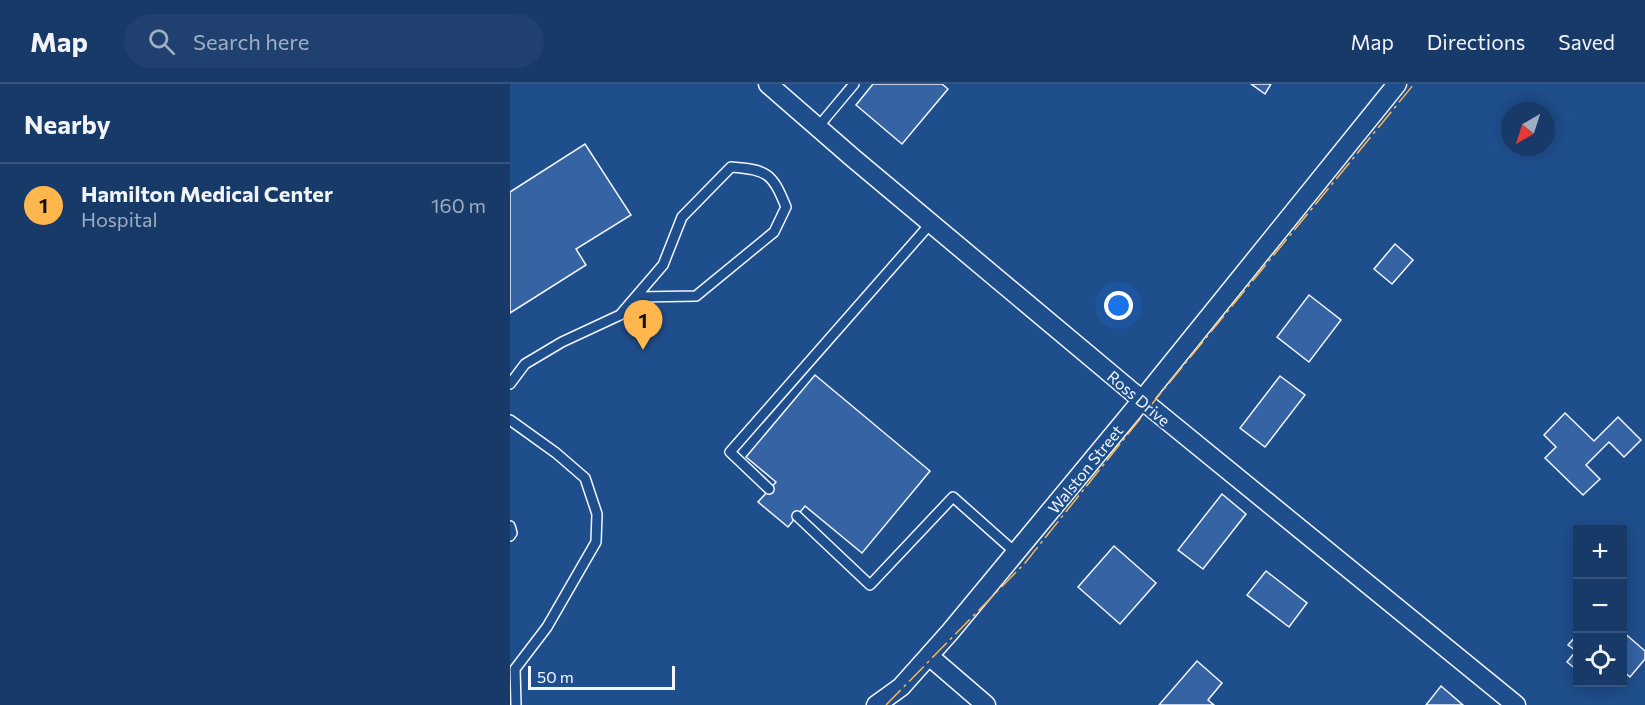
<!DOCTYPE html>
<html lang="en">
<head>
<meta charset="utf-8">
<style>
  body { margin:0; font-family:Commissioner,sans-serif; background:#20416f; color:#f1f3f6 }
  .controls { position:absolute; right:18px; bottom:18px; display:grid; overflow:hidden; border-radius:0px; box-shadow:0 3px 15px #0003 }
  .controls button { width:54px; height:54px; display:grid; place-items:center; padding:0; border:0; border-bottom:2px solid #36547d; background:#173a69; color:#f1f3f6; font:30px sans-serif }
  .compass { position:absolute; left:991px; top:18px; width:54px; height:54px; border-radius:50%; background:#173a69; box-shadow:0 3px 15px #0003; rotate:219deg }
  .scale { position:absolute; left:18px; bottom:15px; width:147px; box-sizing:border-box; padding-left:6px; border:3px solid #f2f6ff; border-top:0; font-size:16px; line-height:21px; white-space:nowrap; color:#f2f6ff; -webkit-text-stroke:4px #1f4e8c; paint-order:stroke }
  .you { position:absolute; left:609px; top:222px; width:21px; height:21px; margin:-15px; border:4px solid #fff; border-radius:50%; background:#1a73e8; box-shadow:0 0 0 9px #1a73e833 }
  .badge { display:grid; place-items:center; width:39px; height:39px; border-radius:50%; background:#ffb74d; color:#111; font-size:20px; font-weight:700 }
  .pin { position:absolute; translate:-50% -50px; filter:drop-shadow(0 2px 3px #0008) }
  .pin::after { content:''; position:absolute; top:32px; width:21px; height:18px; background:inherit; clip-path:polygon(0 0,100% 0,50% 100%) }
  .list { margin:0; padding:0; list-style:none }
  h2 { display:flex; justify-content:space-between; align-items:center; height:78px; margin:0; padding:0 24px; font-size:26px }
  h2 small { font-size:20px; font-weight:400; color:#9eadc0 }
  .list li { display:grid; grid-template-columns:39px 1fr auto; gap:18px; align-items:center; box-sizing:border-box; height:84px; padding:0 24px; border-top:2px solid #36547d }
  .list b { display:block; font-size:22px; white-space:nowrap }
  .list p { margin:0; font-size:20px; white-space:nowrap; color:#9eadc0 }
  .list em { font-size:20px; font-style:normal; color:#9eadc0 }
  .icon { flex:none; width:33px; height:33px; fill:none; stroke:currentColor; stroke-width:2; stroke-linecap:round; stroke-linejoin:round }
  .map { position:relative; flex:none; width:1135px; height:621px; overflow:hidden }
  header { display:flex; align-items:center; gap:36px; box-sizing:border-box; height:84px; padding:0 30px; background:#173a69; border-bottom:2px solid #36547d }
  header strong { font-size:28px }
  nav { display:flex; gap:33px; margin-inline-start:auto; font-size:21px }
  .search { width:420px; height:54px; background:#20416f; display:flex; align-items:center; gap:15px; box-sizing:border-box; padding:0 21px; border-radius:33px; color:#9eadc0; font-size:22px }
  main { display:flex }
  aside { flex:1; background:#173a69 }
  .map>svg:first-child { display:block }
  .building { fill:#3563a3; stroke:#f2f6ff; stroke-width:1.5 }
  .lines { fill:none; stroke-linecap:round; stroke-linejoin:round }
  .service-casing { stroke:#f2f6ff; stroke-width:12 }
  .minor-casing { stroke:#f2f6ff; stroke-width:21 }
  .service { stroke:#1f4e8c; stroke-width:9 }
  .minor { stroke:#1f4e8c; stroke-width:18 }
  .power { stroke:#ffb74d; stroke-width:1.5; stroke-dasharray:21 4.5 3 4.5; stroke-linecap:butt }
  .labels { text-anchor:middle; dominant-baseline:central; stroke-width:4.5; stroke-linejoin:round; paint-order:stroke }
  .street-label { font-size:16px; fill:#f2f6ff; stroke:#1f4e8c }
</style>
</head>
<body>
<header>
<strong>Map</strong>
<div class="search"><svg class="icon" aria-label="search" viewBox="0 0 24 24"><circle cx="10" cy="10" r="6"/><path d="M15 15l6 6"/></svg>Search here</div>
<nav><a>Map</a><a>Directions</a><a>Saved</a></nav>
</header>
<main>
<aside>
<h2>Nearby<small></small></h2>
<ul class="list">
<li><span class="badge">1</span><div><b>Hamilton Medical Center</b><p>Hospital</p></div><em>160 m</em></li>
</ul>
</aside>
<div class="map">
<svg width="1135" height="621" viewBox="0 0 1135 621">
  <rect width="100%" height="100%" fill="#1f4e8c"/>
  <!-- building -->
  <path class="building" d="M363,0h69l6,5 -46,55 -46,-39z
    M741,0h20l-6,10z
    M75,60l46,71 -55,34 10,16 -76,48v-121z
    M885,160l18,16 -21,24 -18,-15z
    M799,211l32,25 -32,42 -32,-25z
    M305,291l115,96 -68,82 -57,-47 -17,21 -30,-25 18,-20 -30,-25z
    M770,292l25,19 -40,52 -25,-19z
    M1055,329l29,28 24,-24 23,23 -17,17 -15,-15 -23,23 14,14 -17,16 -38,-37 11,-11 -12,-12z
    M712,410l24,20 -43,55 -25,-19z
    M604,462l42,37 -36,41 -42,-37z
    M756,487l41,32 -18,24 -42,-32z
    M1112,547l23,20v8l-15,18 -8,-7z
    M1068,550v37l-11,-9 9,-11 -8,-6z
    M687,577l25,22 -14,17 6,5h-55z
    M931,602l22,19h-37z"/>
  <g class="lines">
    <!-- service casing -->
    <g class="service-casing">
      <path id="service" d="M308,43l36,-43
        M0,300l15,-20 37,-22 58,-27 43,-50 19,-48 49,-50c37,3 41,6 55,40l-12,25 -78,64 -59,1
        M0,336l46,33 29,25 12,36 -1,28 -49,85 -32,42 1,36
        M259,405l-39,-37 201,-229
        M287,432l73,69 83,-88 63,56
        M0,442l2,7 -2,3"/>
    </g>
    <!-- minor casing -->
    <g class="minor-casing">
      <path id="minor" d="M258,0l85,74 289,242 374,305
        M419,572l57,49
        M366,621l25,-18 49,-55 192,-232 255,-316"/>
    </g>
    <!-- service -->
    <use href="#service" class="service"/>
    <!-- minor -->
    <use href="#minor" class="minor"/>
    <!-- power -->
    <path class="power" d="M376,621l139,-142 135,-169 254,-310"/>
  </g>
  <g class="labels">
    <!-- street labels -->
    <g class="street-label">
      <text transform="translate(629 314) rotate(40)">Ross Drive</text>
      <text transform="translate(575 385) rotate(-51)">Walston Street</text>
    </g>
  </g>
</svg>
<div class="controls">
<button>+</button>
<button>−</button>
<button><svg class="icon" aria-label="locate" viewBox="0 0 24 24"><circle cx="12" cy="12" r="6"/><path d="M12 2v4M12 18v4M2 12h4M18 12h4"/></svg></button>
</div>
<svg class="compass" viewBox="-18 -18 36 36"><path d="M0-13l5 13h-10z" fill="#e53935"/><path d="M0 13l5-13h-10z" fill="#9eadc0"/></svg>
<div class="scale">50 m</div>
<div class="you"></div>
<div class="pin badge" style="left:133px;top:266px">1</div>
</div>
</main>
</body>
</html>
